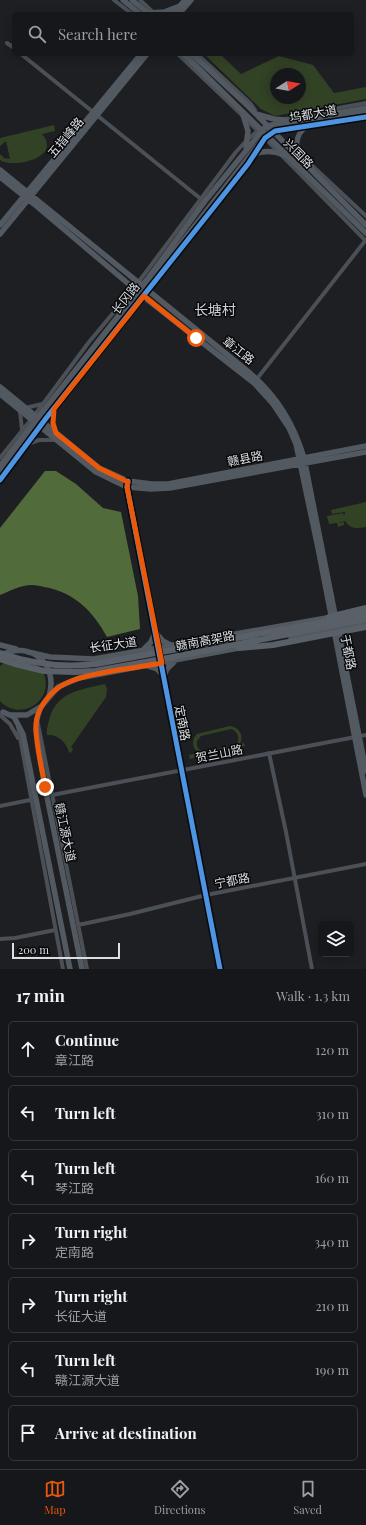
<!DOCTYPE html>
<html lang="en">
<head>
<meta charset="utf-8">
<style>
  body { margin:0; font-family:"Playfair Display","Noto Sans SC",serif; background:#232427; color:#f1f3f6 }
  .controls { position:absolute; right:12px; bottom:12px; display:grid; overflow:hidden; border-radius:6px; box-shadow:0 2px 10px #0003 }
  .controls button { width:36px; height:36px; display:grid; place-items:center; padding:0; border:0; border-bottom:1px solid #353639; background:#16171a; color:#f1f3f6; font:20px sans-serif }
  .compass { position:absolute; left:270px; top:68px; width:36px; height:36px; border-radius:50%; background:#16171a; box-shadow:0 2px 10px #0003; rotate:79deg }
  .scale { position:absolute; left:12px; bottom:10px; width:108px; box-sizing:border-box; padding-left:4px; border:2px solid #dcdfe2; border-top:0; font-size:11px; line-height:14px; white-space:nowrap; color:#dcdfe2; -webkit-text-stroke:3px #08090b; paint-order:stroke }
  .stop { position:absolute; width:12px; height:12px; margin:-9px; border:3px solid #ea580c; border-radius:50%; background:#fff }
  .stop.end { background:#ea580c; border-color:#fff; box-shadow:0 1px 4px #0008 }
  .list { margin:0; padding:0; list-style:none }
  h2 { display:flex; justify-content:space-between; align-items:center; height:52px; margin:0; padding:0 16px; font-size:17px }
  h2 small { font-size:13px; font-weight:400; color:#9e9fa2 }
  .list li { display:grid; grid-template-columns:26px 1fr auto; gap:12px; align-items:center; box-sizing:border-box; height:56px; margin:0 8px 8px; padding:0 8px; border:1px solid #353639; border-radius:6px }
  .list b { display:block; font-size:15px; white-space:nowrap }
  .list p { margin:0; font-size:13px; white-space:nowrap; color:#9e9fa2 }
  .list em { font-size:13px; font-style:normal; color:#9e9fa2 }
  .icon { flex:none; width:22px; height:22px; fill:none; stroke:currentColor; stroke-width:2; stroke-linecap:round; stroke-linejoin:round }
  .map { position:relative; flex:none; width:366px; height:969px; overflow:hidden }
  .search { position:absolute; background:#16171a; box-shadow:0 2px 10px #0003; left:12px; right:12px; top:12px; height:44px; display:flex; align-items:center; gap:10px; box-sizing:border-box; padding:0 14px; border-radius:6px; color:#9e9fa2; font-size:15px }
  .sheet { height:500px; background:#16171a }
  nav { display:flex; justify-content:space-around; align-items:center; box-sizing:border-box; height:56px; border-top:1px solid #353639; background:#16171a; font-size:11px; color:#9e9fa2 }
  nav a { display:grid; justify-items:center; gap:2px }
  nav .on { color:#ea580c }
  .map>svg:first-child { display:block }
  .green { fill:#324225; fill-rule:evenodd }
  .water { fill:#516b3b }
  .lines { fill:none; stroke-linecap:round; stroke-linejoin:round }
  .minor { stroke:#4b4f56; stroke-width:4 }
  .major { stroke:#535961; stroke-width:5.5 }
  .highway-bridge { stroke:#596068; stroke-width:6 }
  .cycleway-casing { stroke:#08090b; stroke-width:8 }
  .cycleway { stroke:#4d94e3; stroke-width:5 }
  .route { stroke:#ea580c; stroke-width:5 }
  .labels { text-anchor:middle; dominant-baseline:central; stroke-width:3; stroke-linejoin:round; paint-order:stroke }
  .street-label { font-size:12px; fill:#dcdfe2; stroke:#08090b }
  .quarter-label { font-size:14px; fill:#d0d4da; stroke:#08090b }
</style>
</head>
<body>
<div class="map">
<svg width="366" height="969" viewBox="0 0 366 969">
  <rect width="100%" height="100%" fill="#1d1f22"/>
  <!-- green -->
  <path class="green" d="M204,54h16l21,20 38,-18 34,9 21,28 32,-6v12l-91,17 -14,-7zM276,74h24v24h-24z
    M54,125l1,6 -13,3c21,24 -30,35 -42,26v-6l4,4 6,1 -4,-18 -6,5v-8z
    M366,502v25c-9,2 -16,2 -21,-6l-7,2 6,-1v3l-6,2 -1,-4 -8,1 -2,-8 16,-3 1,3 1,-4 -13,2 -1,-4z
    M13,658c7,2 18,3 24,7 3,1 5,5 6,7 13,28 -22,51 -43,29v-35l6,-4z
    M105,684l2,5 -1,8 -35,50 2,2 -2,4 -2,-1c-3,-10 -11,-18 -22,-17 -1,-5 1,-10 2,-15 8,-29 31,-30 56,-36z
    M230,726c10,2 14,9 10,18l4,-1 1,3 -55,13 -1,-4 9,-2c-6,-6 -7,-13 -1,-19zM231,729c6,2 10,9 5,15 -3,3 -11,3 -15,4 -9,2 -26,8 -24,-7l4,-5z"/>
  <!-- water -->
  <path class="water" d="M45,471h11l20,13 27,24 18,4 17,84 2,33 -33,8c-14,-26 -33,-45 -63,-50 -3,-1 -8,-2 -12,-2 -11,0 -22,6 -32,10v-67z"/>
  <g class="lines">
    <!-- minor -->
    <path class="minor" d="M114,0l18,14
      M140,0l15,14
      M7,43l7,5
      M21,54l180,145
      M178,54l66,63 122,124
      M197,54l53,49 5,7
      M282,120l29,-7 55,-10
      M306,127l60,-10
      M289,144l77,72
      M256,380l109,-139
      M75,383l179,-229
      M25,408l17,-4
      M54,409l-1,14 2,10
      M20,411l2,19
      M28,444l11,-4h17
      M0,458l34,-42 55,-74 45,-54 102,-136 11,-12 14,-12
      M0,480l36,-47
      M128,481l-1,6 31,162
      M161,661l59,308
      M0,715l10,9 8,14
      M38,724l49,245
      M18,727l45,242
      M269,753l17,79 26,137
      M52,795l314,-60
      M0,806l30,-6
      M78,925l52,-11 76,-19 160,-31
      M0,939l15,-1 40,-8"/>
    <!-- major -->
    <path class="major" d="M123,0l17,14
      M132,0l17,14
      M147,13l17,-1 16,-6
      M173,14l12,-14
      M179,14l12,-14
      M184,54l182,179
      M192,54l57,53 117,118
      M256,114l18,5 11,1
      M243,115l5,16 -2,16
      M250,156c11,-6 22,-6 34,-1
      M299,157c-5,-13 -2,-25 10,-33
      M0,170l251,204c27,23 43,50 53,84l62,313
      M0,177l34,27 110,93 110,86 19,21 16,24 7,16 22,104 48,247
      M0,225l141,-171
      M0,234l147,-180
      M0,387l99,81 29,13 24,3h16l198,-38
      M0,394l96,78 31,15 24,2 19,-1 196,-36
      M0,466l149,-189 56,-76 61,-75 100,-18
      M0,474l266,-339 5,-5 95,-17
      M155,632l8,9 9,5
      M291,639l75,-15
      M0,645l16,4
      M142,651l9,-9 4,-10
      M28,652l22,5 44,2 238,-42
      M1,655c29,-15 58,9 48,41
      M148,666l9,3 7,7 3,-7 8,-8
      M3,712l11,5 9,17 47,235
      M11,715h16l13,-8
      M82,969l-37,-182 -9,-57 1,-11 3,-11 18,-21 21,-9 165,-31"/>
    <!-- highway-bridge -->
    <path class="highway-bridge" d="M329,617l37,-9
      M239,648l34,-3 93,-18
      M0,653c32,11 63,15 96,11l270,-50
      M0,659l15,5 29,7 30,1 21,-1 73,-13 198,-39"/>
    <!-- cycleway casing -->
    <g class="cycleway-casing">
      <path id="cycleway" d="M0,480l47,-63 167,-210 34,-43 17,-26 10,-7 91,-14
        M128,481l-1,6 93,482"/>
    </g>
    <!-- cycleway -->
    <use href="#cycleway" class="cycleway"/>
  </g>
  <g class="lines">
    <!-- route -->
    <path class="route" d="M45,787c-3,-19 -10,-44 -9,-63 1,-14 11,-28 22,-36 19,-15 78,-20 104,-25l-35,-176 1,-5 -29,-14 -43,-35 -3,-10 1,-14 90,-113 52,42"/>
  </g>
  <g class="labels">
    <!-- street labels -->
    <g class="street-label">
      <text transform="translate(313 113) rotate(-10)">坞都大道</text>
      <text transform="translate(65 137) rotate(-50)">五指峰路</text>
      <text transform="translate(299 153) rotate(45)">兴国路</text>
      <text transform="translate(125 298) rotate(-52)">长冈路</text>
      <text transform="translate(239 350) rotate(38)">章江路</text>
      <text transform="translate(245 458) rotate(-11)">赣县路</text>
      <text transform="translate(205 640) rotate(-11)">赣南高架路</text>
      <text transform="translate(113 644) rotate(-8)">长征大道</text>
      <text transform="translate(349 652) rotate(79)">于都路</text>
      <text transform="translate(183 723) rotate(79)">定南路</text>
      <text transform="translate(219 753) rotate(-11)">贺兰山路</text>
      <text transform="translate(66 832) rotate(78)">赣江源大道</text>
      <text transform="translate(232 880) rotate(-11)">宁都路</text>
    </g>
    <!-- quarter labels -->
    <g class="quarter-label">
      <text x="215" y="309">长塘村</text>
    </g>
  </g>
</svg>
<div class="controls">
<button><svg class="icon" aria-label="layers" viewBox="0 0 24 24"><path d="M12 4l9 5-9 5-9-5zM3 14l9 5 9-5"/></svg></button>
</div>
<svg class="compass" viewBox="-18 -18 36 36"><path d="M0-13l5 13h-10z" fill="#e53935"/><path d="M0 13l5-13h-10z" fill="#9e9fa2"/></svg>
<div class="scale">200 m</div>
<div class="stop" style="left:196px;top:338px"></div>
<div class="stop end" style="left:45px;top:787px"></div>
<div class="search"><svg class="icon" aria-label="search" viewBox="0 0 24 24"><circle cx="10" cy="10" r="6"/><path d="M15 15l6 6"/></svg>Search here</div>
</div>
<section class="sheet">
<h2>17 min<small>Walk · 1.3 km</small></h2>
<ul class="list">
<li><svg class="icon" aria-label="ahead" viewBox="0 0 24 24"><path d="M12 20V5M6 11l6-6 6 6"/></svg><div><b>Continue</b><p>章江路</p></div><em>120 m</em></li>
<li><svg class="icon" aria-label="left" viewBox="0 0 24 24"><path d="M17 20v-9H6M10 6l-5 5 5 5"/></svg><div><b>Turn left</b></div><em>310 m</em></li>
<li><svg class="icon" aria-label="left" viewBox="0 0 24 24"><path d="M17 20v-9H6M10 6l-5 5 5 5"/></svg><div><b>Turn left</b><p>琴江路</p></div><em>160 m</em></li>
<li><svg class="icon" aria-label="right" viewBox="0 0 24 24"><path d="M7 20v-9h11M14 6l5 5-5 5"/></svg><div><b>Turn right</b><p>定南路</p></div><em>340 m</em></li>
<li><svg class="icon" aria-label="right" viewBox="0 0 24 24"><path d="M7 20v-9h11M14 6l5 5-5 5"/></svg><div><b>Turn right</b><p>长征大道</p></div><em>210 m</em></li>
<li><svg class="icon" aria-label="left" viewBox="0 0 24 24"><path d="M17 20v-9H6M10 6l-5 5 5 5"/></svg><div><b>Turn left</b><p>赣江源大道</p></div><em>190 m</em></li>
<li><svg class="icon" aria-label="arrive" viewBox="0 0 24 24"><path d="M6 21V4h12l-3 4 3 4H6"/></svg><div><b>Arrive at destination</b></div></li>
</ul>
</section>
<nav>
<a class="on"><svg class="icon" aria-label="map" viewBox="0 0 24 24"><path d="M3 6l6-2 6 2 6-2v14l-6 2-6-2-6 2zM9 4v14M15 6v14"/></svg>Map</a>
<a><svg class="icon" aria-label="directions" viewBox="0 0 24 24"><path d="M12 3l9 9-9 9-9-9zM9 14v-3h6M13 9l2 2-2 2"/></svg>Directions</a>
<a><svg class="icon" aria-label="saved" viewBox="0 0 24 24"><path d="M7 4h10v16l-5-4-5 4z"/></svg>Saved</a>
</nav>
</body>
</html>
